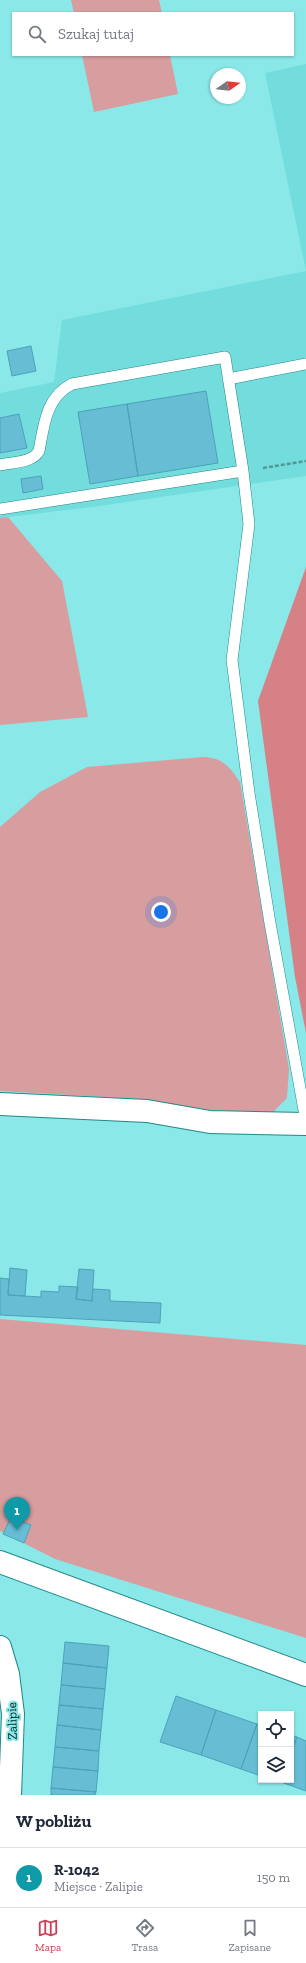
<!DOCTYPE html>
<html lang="pl">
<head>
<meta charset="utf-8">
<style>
  body { margin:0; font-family:"Zilla Slab",serif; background:#f6f6f7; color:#1f2937 }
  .controls { position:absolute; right:12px; bottom:12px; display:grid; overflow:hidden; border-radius:0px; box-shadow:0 1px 3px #0004 }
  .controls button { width:36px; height:36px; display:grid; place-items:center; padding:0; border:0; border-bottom:1px solid #e0e1e3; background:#fff; color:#1f2937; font:20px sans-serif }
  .compass { position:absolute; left:210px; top:68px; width:36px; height:36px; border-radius:50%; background:#fff; box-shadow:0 1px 3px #0004; rotate:76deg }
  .you { position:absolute; left:161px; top:912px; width:14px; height:14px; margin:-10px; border:3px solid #fff; border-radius:50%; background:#1a73e8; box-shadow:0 0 0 6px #1a73e833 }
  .badge { display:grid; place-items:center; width:26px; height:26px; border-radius:50%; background:#ce3e54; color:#fff; font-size:13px; font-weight:700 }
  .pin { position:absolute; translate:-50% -33px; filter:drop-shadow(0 1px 2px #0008) }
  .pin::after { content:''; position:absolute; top:21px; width:14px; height:12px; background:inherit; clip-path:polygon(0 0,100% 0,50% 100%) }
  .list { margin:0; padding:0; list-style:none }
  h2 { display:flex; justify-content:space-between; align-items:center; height:52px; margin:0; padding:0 16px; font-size:17px }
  h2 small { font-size:13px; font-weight:400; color:#747a83 }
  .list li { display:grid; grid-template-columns:26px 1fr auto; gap:12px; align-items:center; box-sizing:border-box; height:60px; padding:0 16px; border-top:1px solid #e0e1e3 }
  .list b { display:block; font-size:15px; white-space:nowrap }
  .list p { margin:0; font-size:13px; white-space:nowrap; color:#747a83 }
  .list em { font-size:13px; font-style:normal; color:#747a83 }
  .icon { flex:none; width:22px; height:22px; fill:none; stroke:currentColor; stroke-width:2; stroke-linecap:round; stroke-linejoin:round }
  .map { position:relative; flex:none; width:306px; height:1795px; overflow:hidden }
  .search { position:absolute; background:#fff; box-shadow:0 1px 3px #0004; left:12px; right:12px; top:12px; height:44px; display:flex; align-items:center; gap:10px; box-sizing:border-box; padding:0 14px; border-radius:0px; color:#747a83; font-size:15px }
  .sheet { height:112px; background:#fff }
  nav { display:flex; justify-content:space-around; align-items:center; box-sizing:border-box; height:56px; border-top:1px solid #e0e1e3; background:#fff; font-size:11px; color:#747a83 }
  nav a { display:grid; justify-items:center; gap:2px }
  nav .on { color:#ce3e54 }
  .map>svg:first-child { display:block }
  .built { fill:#73dddd }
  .green { fill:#d79d9f }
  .forest { fill:#d68186 }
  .building { fill:#66bdd4; stroke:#4aa3b8 }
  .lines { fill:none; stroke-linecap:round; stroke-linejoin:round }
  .service-casing { stroke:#1f8889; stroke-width:12 }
  .minor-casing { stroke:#1f8889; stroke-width:24 }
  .path { stroke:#539797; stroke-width:2.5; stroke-dasharray:4 2; stroke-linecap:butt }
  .service { stroke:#fff; stroke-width:11 }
  .minor { stroke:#fff; stroke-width:22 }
  .labels { text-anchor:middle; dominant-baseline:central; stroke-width:4; stroke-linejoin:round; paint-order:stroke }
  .street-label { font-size:13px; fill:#042223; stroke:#8ae8e8 }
</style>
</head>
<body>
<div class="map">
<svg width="306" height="1795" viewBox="0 0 306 1795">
  <rect width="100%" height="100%" fill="#8ae8e8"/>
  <!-- built -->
  <path class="built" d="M306,64v412l-214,31 -92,11v-125l54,-11 8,-62 244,-49 -41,-198z"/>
  <!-- green -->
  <path class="green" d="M71,0h88l3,13h-88z
    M82,55h88l8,39 -84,18z
    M8,517l54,64 26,136 -88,8v-207z
    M203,757c20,1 26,9 37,25l49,287 -2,29 -15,15 -62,-3 -69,-11 -141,-8v-264l40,-35 47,-25z
    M0,1319l306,26v293l-251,-79 -55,-28z"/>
  <!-- forest -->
  <path class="forest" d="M306,567v466l-11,-56 -37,-276z"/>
  <!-- building -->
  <path class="building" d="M31,346l5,25 -24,5 -5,-25z
    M206,391l12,72 -80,13 -11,-72z
    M127,404l11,72 -48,8 -12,-72z
    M19,414l8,34 -27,5v-35z
    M41,476l2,13 -20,4 -2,-14z
    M10,1268l17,2 -2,26 -17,-1z
    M79,1269l15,1 -2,31 -16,-2z
    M0,1278l9,1 -1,16 33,2v-6l18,1v-6l19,1 -2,12 16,2 1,-12 17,1v11l51,2 -1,20 -160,-8z
    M11,1517l20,8 -7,18 -21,-9z
    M65,1642l44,4 -2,22 -44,-5z
    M63,1663l44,5 -2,21 -44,-4z
    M61,1685l44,4 -2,20 -44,-4z
    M176,1696l40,14 -15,45 -41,-13z
    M59,1705l44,4 -2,21 -44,-5z
    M216,1710l41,14 -16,45 -40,-14z
    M257,1724l4,1v51l-20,-7z
    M57,1725l44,5 -2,21 -44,-4z
    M291,1735l6,2 -6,16z
    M297,1737l9,4v50l-25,-9 1,-2h9v-27z
    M55,1747l44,4 -1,20 -45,-4z
    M53,1767l45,4 -2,21 -45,-4z
    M51,1788l45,4 -1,3h-44z"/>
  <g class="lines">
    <!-- service casing -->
    <g class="service-casing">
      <path id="service" d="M228,379l78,-15
        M0,465c13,-3 32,-2 39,-14 5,-26 7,-54 33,-67l153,-27 18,114 6,53 -17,136 17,133 21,130 36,198
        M0,509l243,-38"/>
    </g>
    <!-- minor casing -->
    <g class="minor-casing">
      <path id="minor" d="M0,1104l147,7 63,11 96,2
        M0,1562l306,113
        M0,1647l8,27 5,40 -3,81"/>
    </g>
    <!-- path -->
    <path class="path" d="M263,468l43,-7"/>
    <!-- service -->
    <use href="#service" class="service"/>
    <!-- minor -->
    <use href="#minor" class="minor"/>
  </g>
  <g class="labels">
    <!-- street labels -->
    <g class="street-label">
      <text transform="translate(12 1721) rotate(-91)">Zalipie</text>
    </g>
  </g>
</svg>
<div class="controls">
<button><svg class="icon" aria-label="locate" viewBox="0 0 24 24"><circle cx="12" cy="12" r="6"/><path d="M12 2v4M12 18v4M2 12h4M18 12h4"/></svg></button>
<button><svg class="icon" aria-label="layers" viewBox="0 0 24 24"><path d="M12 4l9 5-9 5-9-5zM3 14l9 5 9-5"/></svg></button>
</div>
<svg class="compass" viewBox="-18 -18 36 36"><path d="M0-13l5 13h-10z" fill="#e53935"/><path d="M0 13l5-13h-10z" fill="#747a83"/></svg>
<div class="you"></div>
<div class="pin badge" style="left:17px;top:1530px;background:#0f9aa8">1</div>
<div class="search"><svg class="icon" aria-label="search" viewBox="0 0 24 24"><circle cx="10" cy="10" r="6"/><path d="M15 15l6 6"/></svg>Szukaj tutaj</div>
</div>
<section class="sheet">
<h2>W pobliżu<small></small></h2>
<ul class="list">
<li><span class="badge" style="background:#0f9aa8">1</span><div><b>R-1042</b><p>Miejsce · Zalipie</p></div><em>150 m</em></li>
</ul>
</section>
<nav>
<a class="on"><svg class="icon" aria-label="map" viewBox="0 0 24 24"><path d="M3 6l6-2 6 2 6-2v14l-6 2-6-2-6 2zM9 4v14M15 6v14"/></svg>Mapa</a>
<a><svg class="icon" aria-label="directions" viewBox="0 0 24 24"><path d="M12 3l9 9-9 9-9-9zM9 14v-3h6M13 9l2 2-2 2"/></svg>Trasa</a>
<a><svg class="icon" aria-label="saved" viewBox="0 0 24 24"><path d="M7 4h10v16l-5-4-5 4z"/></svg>Zapisane</a>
</nav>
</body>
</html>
